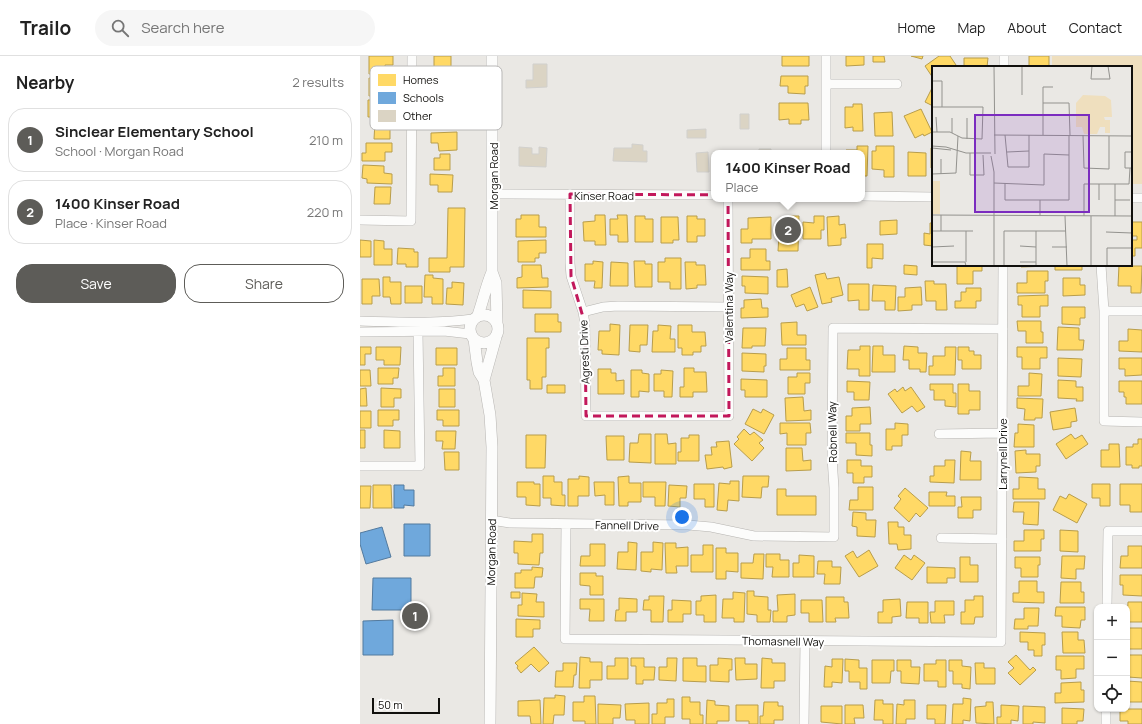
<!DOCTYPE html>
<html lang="en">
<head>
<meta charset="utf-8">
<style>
  body { margin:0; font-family:Manrope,sans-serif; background:#f6f6f6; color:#222 }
  .controls { position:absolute; right:12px; bottom:12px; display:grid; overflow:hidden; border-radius:8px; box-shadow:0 1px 3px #0004 }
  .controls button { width:36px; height:36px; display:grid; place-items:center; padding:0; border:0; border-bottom:1px solid #e0e0e0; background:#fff; color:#222; font:20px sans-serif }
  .scale { position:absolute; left:12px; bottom:10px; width:68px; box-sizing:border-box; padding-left:4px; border:2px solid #11100d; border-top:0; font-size:11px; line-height:14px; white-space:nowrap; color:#11100d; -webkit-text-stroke:3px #fff; paint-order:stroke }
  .you { position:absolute; left:322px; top:461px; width:14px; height:14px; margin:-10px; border:3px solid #fff; border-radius:50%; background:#1a73e8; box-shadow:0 0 0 6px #1a73e833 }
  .badge { display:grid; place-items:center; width:26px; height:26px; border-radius:50%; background:#5d5c58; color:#fff; font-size:13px; font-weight:700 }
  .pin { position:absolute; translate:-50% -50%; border:2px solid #fff; box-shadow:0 1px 4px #0006 }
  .popup { position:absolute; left:351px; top:94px; width:154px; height:52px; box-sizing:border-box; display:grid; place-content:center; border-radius:8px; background:#fff; filter:drop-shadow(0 1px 3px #0005); font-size:13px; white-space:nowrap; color:#767676 }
  .popup b { font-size:15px; color:#222 }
  .popup::after { content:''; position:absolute; left:50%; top:100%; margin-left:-8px; border:8px solid transparent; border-top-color:#fff }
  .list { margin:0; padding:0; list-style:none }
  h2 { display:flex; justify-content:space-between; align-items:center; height:52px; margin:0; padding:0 16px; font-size:17px }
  h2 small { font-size:13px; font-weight:400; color:#767676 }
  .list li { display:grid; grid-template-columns:26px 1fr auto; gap:12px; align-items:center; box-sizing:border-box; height:64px; margin:0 8px 8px; padding:0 8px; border:1px solid #e0e0e0; border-radius:16px }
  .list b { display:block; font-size:15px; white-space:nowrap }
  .list p { margin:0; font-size:13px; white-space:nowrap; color:#767676 }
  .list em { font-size:13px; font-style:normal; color:#767676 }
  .actions { display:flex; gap:8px; padding:12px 16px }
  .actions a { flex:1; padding:9px 0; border:1px solid #5d5c58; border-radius:16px; text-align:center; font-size:14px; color:#5d5c58 }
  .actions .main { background:#5d5c58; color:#fff }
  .icon { flex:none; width:22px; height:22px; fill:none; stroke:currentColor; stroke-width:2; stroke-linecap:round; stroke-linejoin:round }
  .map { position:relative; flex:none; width:782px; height:668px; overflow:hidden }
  header { display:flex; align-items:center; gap:24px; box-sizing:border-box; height:56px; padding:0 20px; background:#fff; border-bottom:1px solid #e0e0e0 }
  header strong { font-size:19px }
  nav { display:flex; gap:22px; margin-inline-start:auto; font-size:14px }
  .search { width:280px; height:36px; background:#f6f6f6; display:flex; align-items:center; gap:10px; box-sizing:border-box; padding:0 14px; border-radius:22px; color:#767676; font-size:15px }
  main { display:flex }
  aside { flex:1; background:#fff }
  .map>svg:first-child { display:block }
  .green { fill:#efdfbe }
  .homes { fill:#ffd966; stroke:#b89d4b }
  .schools { fill:#6fa8dc; stroke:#537a9e }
  .building { fill:#dbd4c4; stroke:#d1d0cd }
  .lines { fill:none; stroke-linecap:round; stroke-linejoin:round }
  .minor-casing { stroke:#b6b4b1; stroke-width:10 }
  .tertiary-casing { stroke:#b6b4b1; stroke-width:12 }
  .minor { stroke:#fcfcfb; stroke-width:9 }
  .tertiary { stroke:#fcfcfb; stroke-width:11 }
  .marked { fill:none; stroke:#c2185b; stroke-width:3; stroke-dasharray:8 5; stroke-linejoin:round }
  .labels { text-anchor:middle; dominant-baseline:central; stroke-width:4; stroke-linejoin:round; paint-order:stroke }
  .street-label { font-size:11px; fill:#11100d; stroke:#fff }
  .inset-road { fill:none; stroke:#93928e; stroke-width:1 }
  .view { fill:#7b2cbf; fill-opacity:0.15; stroke:#7b2cbf; stroke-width:2 }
  .inset-edge { fill:none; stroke:#11100d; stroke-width:2 }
  .key { fill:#fff; stroke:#b8b7b6; stroke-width:1 }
  .key-label { font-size:11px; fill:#11100d }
</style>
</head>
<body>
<header>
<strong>Trailo</strong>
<div class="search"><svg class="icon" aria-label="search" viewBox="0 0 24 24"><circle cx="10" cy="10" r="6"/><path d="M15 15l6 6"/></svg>Search here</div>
<nav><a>Home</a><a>Map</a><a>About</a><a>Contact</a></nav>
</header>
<main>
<aside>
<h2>Nearby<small>2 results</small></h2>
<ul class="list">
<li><span class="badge">1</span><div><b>Sinclear Elementary School</b><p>School · Morgan Road</p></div><em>210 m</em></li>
<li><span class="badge">2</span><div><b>1400 Kinser Road</b><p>Place · Kinser Road</p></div><em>220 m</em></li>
</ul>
<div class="actions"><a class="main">Save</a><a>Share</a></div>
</aside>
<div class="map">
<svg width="782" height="668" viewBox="0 0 782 668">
  <rect width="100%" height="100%" fill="#eae8e4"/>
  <!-- green -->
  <path class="green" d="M692,0h90v128h-11v-117h-79z"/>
  <!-- homes -->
  <path class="homes" d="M9,0h24v9h-8l1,8 -17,1z
    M74,0h17v11h-17z
    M422,0h27v10h-27z
    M486,0h18v9l-18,1z
    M513,0h11l1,6h-12z
    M551,0h12l-1,3z
    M579,0h11l6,9 -3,2h-20v11l-8,-12z
    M669,0h20v11h-20z
    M604,2h24l-1,9h-23z
    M78,14h19l1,18h-26l-1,-10h8z
    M421,20h27v10h-3v8l-17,-1v-7h-8z
    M9,22h22v18h-22z
    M573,30v20l-8,-4z
    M75,35h11v3h9v14l-19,1z
    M33,43v11h-8v7h-17v-17z
    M419,47h29l1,17h-8v4h-12v-5l-10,1z
    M493,48h9l1,27h-10v-4l-8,1v-21h8z
    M561,53l11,23 -8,4 -1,-2 -8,4 -11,-22z
    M71,56h17v16l-17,1z
    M532,56l1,24h-18l-1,-23z
    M15,66h15v17h-16z
    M97,76v18l-18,1 -1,-8h-7v-10z
    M6,87h26v9h-7v9h-23v-8h4z
    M497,90h11l-1,30h-5v-23h-16v-3h11z
    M516,90h18v31h-10v-7l-12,-1v-18h4z
    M571,92h2v20h-2z
    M548,96l18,1v23h-18z
    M80,98h10v16h-16v-12h6z
    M3,109l21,1v7l8,1v10l-25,-1v-4l-5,-1z
    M70,118l23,1 -1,17h-14v-7h-8z
    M15,131h16l-1,17h-16z
    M88,152h17l-1,59h-14v5h-21v-14h18z
    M161,159h18v12h7v10h-30v-18h5z
    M235,159h10l1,30h-11v-4h-11l-1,-19 12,-1z
    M257,159h10l1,27h-10v-7h-8v-16h8z
    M275,160h10v3h8v23h-18z
    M327,160h10v3h8v17h-8v6h-10z
    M429,160h10l-1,35h-20l1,-16h-2v-10l12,1z
    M454,160h10v14h-3v9h-18v-17l11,1z
    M479,160v9l6,-1 1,14h-5v7l-13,1 -1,-29z
    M301,161h17l1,23h-6v3h-12z
    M411,161v22h-19v4h-11v-14h7v-11z
    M537,164v14l-17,1v-14z
    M771,166h11v26h-7v8h-4v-16h6v-4h-6z
    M570,167h3v23l-9,-1v-12l6,1z
    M0,184l11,1v16h-11z
    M14,184l10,1v8h8v16h-18z
    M186,184v13h-7v5h-4v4h-17v-21z
    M507,188h16v15l-11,-1v10h-5z
    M38,192l16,1v3h4v15h-12v-3h-9z
    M390,193h16v12h4v9h-29v-12h9z
    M305,202h16v31h-11v-7h-12v-20h7z
    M771,204h1v6h10l-1,27h-10v-7h-13l1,-21h12z
    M233,205l10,1 -1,26h-8l1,-7h-10v-17h8z
    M274,205h11v3h7v23h-17z
    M251,206l17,1v23h-18z
    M325,206h11v3h9l1,20h-9v3l-11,1z
    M162,209h19l1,13h6v9l-31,1v-10l5,-1z
    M544,209l13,1v9l-13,-1z
    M597,209h25v6h-9v13h-16z
    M661,209h29v1l-29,1z
    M695,209h27v5h-27z
    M427,213l1,18h-11v-17z
    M667,215h21v10h-3v12h-28v-10h10z
    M465,217l2,6 12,-2 4,18 -12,3 1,4 -10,2 -7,-29z
    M65,219h8v3l10,1v25h-11v-7h-8z
    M382,220l26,1v17l-23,-1v-7h-3z
    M23,221h7v5h11v22h-10l-1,-7h-7z
    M703,222h17v7h5v10l-22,1z
    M2,223h17l1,17h-8v8h-10z
    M565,225h9v3h12l1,26h-11v-9h-10z
    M92,226l12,1 -1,22 -17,-1 1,-16h5z
    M488,228h21v26h-10v-10l-11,1z
    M513,229l23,1 -1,24h-10v-9h-13z
    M45,230h17v17h-17z
    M450,231l8,20 -11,4 -3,-7 -8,3 -5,-12z
    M561,231l1,18h-10v5l-14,1v-14h7v-9z
    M606,232h15v13h-5v7h-21v-7h6v-9h5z
    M163,234l28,1v17h-28z
    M688,239v11h-8v11h-18v-12h-4v-9z
    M401,243l1,9h6v9l-27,1v-10h3v-8z
    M702,251h23v11h-5v7l-18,-1z
    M175,258h23v8h3v10h-26z
    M657,265h24v11h2v11h-17v-12h-8z
    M437,266v13h9v10h-24l-1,-22z
    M250,268l10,1 -1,30 -17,-1v-4h-4l1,-19h11z
    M270,269h18l-1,20h-7v7l-11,-1z
    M298,269l13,1 -1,13h5v13h-23l1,-21h5z
    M318,269h14v7h13l1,14h-5v6h-8v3h-11v-7h-4z
    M698,271l21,1v12h5l-1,10h-26z
    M383,272h23l-1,18h-13v2h-10z
    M768,273l14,1v22l-23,-1v-10h9z
    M167,282h22v10h-3v29h-4v12h-12v-9h-3z
    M500,290h10v30h-11v-7h-12l1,-19h12z
    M513,290h10v9h12v17h-23z
    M544,290l14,1v6h9l-1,19h-6v-3h-11v-9h-6z
    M0,291h11v7h-6v11h-5z
    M16,291h25l-1,18h-16v-5h-8z
    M585,291h11l-1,28h-26v-9h4v-10h12z
    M598,291h11v4h5v4h7v14h-19v-9h-4z
    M657,291h30v11h-7v11h-18v-12h-5z
    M76,292h21v17h-21z
    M427,292h19v12h4v10h-30v-11h7z
    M382,297l24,1v12h-2v6l-22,-1z
    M698,302l24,1 -1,18 -23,-1z
    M759,302h23v17l-17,1v-7h-6z
    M18,312h21l-1,10h-5v6h-15z
    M83,312h12v18h-17v-10h5z
    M324,312h10v4h12l1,20h-14v5h-13v-10h4z
    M238,313h13v4h5v8l8,-1v14h-26z
    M0,314h10l1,16h-11z
    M271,314h11v3l7,1v18l-10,-1v6h-8z
    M301,314l12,1 -1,26h-8v-6h-10v-17h7z
    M437,317h13v10h-5v11h-17v-17h9z
    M669,317l13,1 -1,22h-23v-10h11z
    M381,323l26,1v17h-22v-7h-4z
    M698,324l18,1v6h7v14h-7l1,-2 -19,-1z
    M487,325l23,1 -1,18h-15v-8h-7z
    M759,325h23v23h-16v-7h-2v-5h-5z
    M570,328h23v9h3v14l-11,-1v-6h-11v-10h-4z
    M598,328h11v7h11v19h-11v4h-11z
    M187,329h18v8h-18z
    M543,331l2,4 6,-4 14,20 -8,5 -5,-6 -10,7 -14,-19 7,-5 2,3z
    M6,332l1,18h-7v-17z
    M21,332l20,1v9h-7v9h-13z
    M79,333h16v18h-16z
    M443,341l1,14 7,-1v10l-25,1 -1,-23z
    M657,342l26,1 -1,19h-7v2h-11l1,-11 -8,-1z
    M510,351l1,17h-11v7h-14v-15h6v-8z
    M715,352l2,13 -6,1v5l-18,3 -3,-18z
    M393,353l8,4 2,-4 11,6 -10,19 -19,-10z
    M18,354h21v10h-6v6h-15z
    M77,354h22v16h-16v-6h-6z
    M0,355h11v17h-11z
    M420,367h30l1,10h-5v12h-19v-12l-7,1z
    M535,367l13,1v11h-6v11h-10v4h-6v-21h9z
    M658,368l16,1v22h-20l1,-14h3z
    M384,373l6,6 4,-3 9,8 -4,3 5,5 -12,13 -18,-17 5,-5 -2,-2z
    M0,374h5v18h-5z
    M24,374l16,1v17h-16z
    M76,375h20l-1,18h-13l1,-8h-7z
    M486,377h24v12h2v11l-16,-1v-12h-10z
    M279,378h12v29l-22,-1 1,-19h8z
    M295,378h12l1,10 8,-1v21h-21z
    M711,378l4,5 7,-4 6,9 -22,15 -10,-15z
    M166,379h20l-1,33h-19z
    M329,379h10v26h-21v-9h3v-14h8z
    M246,380h18v24h-17z
    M778,383h4v27h-3v2h-7v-3h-6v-18h7v-3h5z
    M369,385l3,26 -8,2 -1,-2 -16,2 -2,-14h7l-1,-8h6l-1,-5z
    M749,388h10l1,23h-19v-17h8z
    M426,392h16l1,13 8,-1v10l-25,1z
    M666,394v4h14v12h-4v6l-20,1 -1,-22z
    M601,395l10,1 -1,9h11v19h-21z
    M84,396h15v18h-14z
    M487,404h14v6h11v11h-8v6h-11v-10h-6z
    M585,404h10l-1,23 -24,-1v-6h4v-10h11z
    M183,420h11v6h8v13h3v11l-14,-1v-7h-8z
    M219,420l10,1v19h-11v10h-10v-27h11z
    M269,420v7h12v19h-13v4h-9l-1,-29z
    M383,420h26l-1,11h-6l-1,11 -19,-1z
    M659,421l19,1v11h7v10h-32v-10h6z
    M370,425h9v20l-11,-1 -1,11 -10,-1 2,-27 11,1z
    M157,426h17v2h6v22l-14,-1v-8h-9z
    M234,426h20v23h-9v-10l-10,1z
    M283,426h23l-1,24h-10v-9h-12z
    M334,428h20v23h-9v-8h-11z
    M732,428h18v22h-10v-8h-8z
    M760,428h22v28h-12v-7h-10z
    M13,429h18l1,23h-19z
    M309,429l18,1 -1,12h-6v9l-12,-1z
    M0,430h11l-1,22h-10z
    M498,431h15v23h-24l1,-10h8z
    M545,432l23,20 -8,9 -4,-4 -7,9 -15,-14 7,-9 -3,-3z
    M417,433h9v7h30v19h-39z
    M569,436h18l-1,4h9v10h-26z
    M709,438l18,10 -10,19 -24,-13 7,-14 6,3z
    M601,441h20v13h-8v8h-15v-11h4z
    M654,446h25l-1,23 -15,-1 1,-12h-11z
    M493,456l13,1v7h10l-1,17 -18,-1v-9l-5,-1z
    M528,466h10v5h6v8h7v14l-13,1 -1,-6h-8z
    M664,474h20v9h-3v12h-27v-10h10z
    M700,474l18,1v21l-18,-1z
    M172,478h11v19h-3l-1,12 -21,-1v-11h-4v-12l18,1z
    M268,486l9,1 -1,27 -19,-1 1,-17h10z
    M293,486l10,1 -1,27 -11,-1v3l-10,-1v-19h12z
    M305,487h11v5l12,-1v19h-12l1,7h-11z
    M230,488h15v22h-25l1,-10h9z
    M343,489h10v27h-22v-17h12z
    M768,490h14v22h-22l1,-12h7z
    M356,492h10v5h12v19l-12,-1v8h-10z
    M509,494l9,16 -19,11 -14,-21 8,-5 4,7z
    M394,498h10l-1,25 -22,-1v-15h12z
    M406,498h14v6h9v17h-17l1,-10h-7z
    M439,499l15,1v21h-21v-14h6z
    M544,499l7,5 3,-5 11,8 -13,17 -17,-12z
    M702,500h23l-1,13h-8v10l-15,-1z
    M600,501h10v8h8v17h-18z
    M655,501h25v8h-2v12h-17v-9h-6z
    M458,505h14v6h9l-1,17h-16l1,-10h-8z
    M172,511l11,1 -1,9h-7l-1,11h-19v-15h6v-3h11z
    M567,511l28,1v10h-8v5h-20z
    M220,517h16v3h7v19h-13v-9l-10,-1z
    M760,519h22v21l-19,-1v-10h-3z
    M659,525h18v11h7v11l-31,-1v-9h6z
    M701,526h20v10h3v11h-24z
    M387,535h7v5l14,1v13h3l-1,12h-13v-7l-10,-1z
    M151,536h9v6h-9z
    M373,536l12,1 -1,29h-10v-4h-12l1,-19h10z
    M162,537l15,1 -1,8h8v15l-26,-1v-11h4z
    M435,538v21l-8,1v6h-14v-11h5l-1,-16z
    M356,539v27h-12v-7h-8v-14h5v-5z
    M289,540h15l-1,26h-12v-12h-8l1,-10h5z
    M614,540h9v21h-8l-1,7h-13v-12h4v-12h9z
    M466,541h18v5h4l1,16h-14l1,4h-10z
    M259,542l18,1v13h-11v9h-11l1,-11h3z
    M220,543h24v22h-15l1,-12h-10z
    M540,543l1,17 -9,1v6h-14v-11h5v-12z
    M312,544l19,1v13h-8v8h-15v-12h4z
    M441,544h21l1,22h-14v-9h-8z
    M575,545h19v14h-10l1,8h-14l-1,-11h5z
    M547,546h21v21h-9v-5h-13z
    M768,546h14v20h-15z
    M696,551h29v13h-4l-1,8 -18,-1v-11h-7z
    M664,552h15l-1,18h-10v3h-14l1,-10h9z
    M156,563l24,1v9h-7v8h-17z
    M767,572h15v21h-15z
    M660,576l25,1v12h-3v11h-8v-6h-6v-8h-8z
    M702,576h16v8h6l1,13h-22z
    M174,591l15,16 -10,9 -8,-8 -10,9 -4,-5 1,-2 -3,-3z
    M656,599l14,15 3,-3 3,3 -16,15 -12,-12 6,-5 -6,-6z
    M767,599h15v23l-14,-1z
    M696,600h28v13h-8v9l-15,1v-9h-5z
    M220,601l10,1v4h12v18h-12v8h-11z
    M255,602h13v21h-21v-13h8z
    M271,602h13v9h11l-1,13h-11v4h-7v-18h-5z
    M307,602h10l-1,23 -17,-1v-13h8z
    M323,602h14v8h9v16l-23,-1z
    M358,602l14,1v11h-3v12l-19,-1v-16h8z
    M375,602h10v6h12v15l-21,1z
    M402,602l10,1v4h13v18h-11v7h-13z
    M472,603h11l-1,24 -10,-1v5h-8l1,-21 7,1z
    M485,603l14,1v8h8v21h-7v-7h-11v-11h-4z
    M512,604h22v11h-3l-1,12h-18z
    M537,604h14v7h9l-1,17 -18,-1v-12h-4z
    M576,604h10v27h-8v-6h-14v-17h12z
    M589,604h13v6l9,1 -1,22 -8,-1v-4h-9v-13h-4z
    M203,607h14l-1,12h-2l-1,12h-18l1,-16h7z
    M615,607h9v5h11v16h-19z
    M767,625l15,1v20h-15z
    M721,626v8h3v12l-29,1v-10h6v-10z
    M195,639l10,1 -1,19h-10l-1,9h-10l1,-26h11z
    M224,640h11l1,28h-11v-3h-12v-19h11z
    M322,641h8v5h10v13h3v9h-13v-5h-8z
    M603,642l8,1 -1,22 -7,-1v4h-11l1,-20h10z
    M307,643h7v18h-9v7h-13v-10h5v-11h10z
    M180,644l1,24h-10l-1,-8h-12v-15z
    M347,644l8,1v4l14,1v15h-12v3h-11z
    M515,644h8v4h10v20h-10v-4h-9z
    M544,644h11v19h-9v5h-10l1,-20 7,1z
    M404,646h14v4h5v14h-9v4h-14v-8h3z
    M626,646h7l1,22 -18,-1 -1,-16 11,-1z
    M289,647v21h-14v-4h-9l-1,-16z
    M238,648l23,1 -1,13h-7v6h-15z
    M376,649h22v19h-9v-3h-13z
    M485,649h18l1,13h-10l1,6h-10z
    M567,649h19l-1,19h-10v-5h-8z
    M641,649l18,1 -1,15 -7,-1v4h-14v-7h4z
    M461,650h21v18l-21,-2z
    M663,650l22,1v16l-12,-1v2h-10z
    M702,652l22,1 -1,12h-6v3h-15z
    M760,653h22v15h-14v-3h-8z"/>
  <!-- schools -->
  <path class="schools" d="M34,429h10v5h10v16l-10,-1v3h-10z
    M44,468h26v32h-26z
    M22,471l9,30 -25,7 -6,-20v-11z
    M13,522h38v32h-39z
    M33,564v35h-30v-34z"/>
  <!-- building -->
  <path class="building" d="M173,8h14v23l-21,1v-8h7z
    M380,58h9v15h-9z
    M346,73v9h-19v-8z
    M272,88l11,1v6h4v11l-34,-1 1,-13h18z
    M159,91l13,1v6h7v-7l8,1 -1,19 -27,-1z
    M399,93h12v4h-12z
    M348,96l1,20h-12l-1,-19z"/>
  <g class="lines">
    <!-- minor casing -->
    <g class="minor-casing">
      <path id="minor" d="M466,0v97
        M644,0v11
        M466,28h71
        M133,138l221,1
        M210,138v69l1,13 12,36 2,12 1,92h143l-1,-217
        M502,140l71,1
        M771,142h11
        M0,164l51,1 1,-165
        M741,209l3,46v110l38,1
        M744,255h38
        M223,256l20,-5 15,-1 110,1
        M0,265c38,1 76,3 113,-2
        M0,276l84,-1 26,3
        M579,378l63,-1
        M0,410h60l-2,-134
        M131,464l19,3 178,2 23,2 43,9 80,1v-49l-2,-31 1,-129 170,1
        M206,468l-1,115 436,3 2,-377
        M581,482l61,1
        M747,551l1,-76h34
        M444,668l1,-83
        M746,668v-15"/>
    </g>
    <!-- tertiary casing -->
    <g class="tertiary-casing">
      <path id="tertiary" d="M132,0v216l4,11 1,41
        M110 273a14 14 0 1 1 28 0a14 14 0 1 1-28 0Z
        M118,259c5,-14 8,-29 14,-43
        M114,283l3,23 2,10 5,8 6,35 2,32 -2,277
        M124,324l12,-43"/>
    </g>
    <!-- minor -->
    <use href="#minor" class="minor"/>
    <!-- tertiary -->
    <use href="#tertiary" class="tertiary"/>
  </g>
  <!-- marked area -->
  <path class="marked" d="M210,138l158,1 1,221h-143l-1,-92 -14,-48z"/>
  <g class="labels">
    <!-- street labels -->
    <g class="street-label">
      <text transform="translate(133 120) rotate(-90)">Morgan Road</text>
      <text x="244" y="139">Kinser Road</text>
      <text transform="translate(368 251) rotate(-90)">Valentina Way</text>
      <text transform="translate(224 296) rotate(-92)">Agresti Drive</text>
      <text transform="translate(472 376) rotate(-91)">Robnell Way</text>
      <text transform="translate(642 398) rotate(-90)">Larrynell Drive</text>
      <text transform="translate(267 469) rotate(1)">Fannell Drive</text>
      <text transform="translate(131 496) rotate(-89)">Morgan Road</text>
      <text transform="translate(423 585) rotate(1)">Thomasnell Way</text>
    </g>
  </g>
  <!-- overview -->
  <g transform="translate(572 10)">
    <rect width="200" height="200" fill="#eae8e4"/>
    <path d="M151,29l22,1 6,4 1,17h-8l1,3h5v13h-5v-6h-5l-3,7h-13l-2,-7h-6v-24zM0,115h8v33h-8z" fill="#efdfbe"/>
    <path class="inset-road" d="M62,0l1,88M90,0v29M160,0l-1,13h19l-2,-13M0,15h10v26M111,37h26l1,32M0,41h51l-1,32 -20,-1 -12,-6h-18M4,51l1,15M20,67v-15M62,69l138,1M73,69l3,32h21v-32M111,69v-48h10M151,69l1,33 25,1v-33M35,73v-21M0,80l14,1 20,6h25M0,82l19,2M75,86l22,-1M200,86h-7v16h7M38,87v22h14l-1,-20M59,90l3,16v94M0,108l24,-1 2,-37M9,108v-15M62,117l50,2v-31l25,1M73,117v17h64v-65M167,134v-16M183,134h15M0,149l200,1M9,149v16M108,150v-16M133,150l2,50M152,150v-32h45l1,-16M159,150v50M183,150v-32M0,165h41M34,165v31M174,166l26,1M88,180l16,1M0,181l22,-1M120,181h15M0,196h33l1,4M88,196h16M72,200v-35h62M104,200v-35M175,200v-18h25"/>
    <path class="view" d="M43,49h114v97h-114z"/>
    <rect width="200" height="200" class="inset-edge"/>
  </g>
  <!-- legend -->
  <rect x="10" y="10" width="132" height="64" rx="6" class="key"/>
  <rect x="18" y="18" width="18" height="12" fill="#ffd966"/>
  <rect x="18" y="36" width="18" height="12" fill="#6fa8dc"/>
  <rect x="18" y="54" width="18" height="12" fill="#dbd4c4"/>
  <g class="key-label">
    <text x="43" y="28">Homes</text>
    <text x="43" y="46">Schools</text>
    <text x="43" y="64">Other</text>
  </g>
</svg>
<div class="controls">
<button>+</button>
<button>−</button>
<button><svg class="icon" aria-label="locate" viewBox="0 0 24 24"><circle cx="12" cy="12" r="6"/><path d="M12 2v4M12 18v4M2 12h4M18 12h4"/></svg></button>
</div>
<div class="scale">50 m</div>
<div class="you"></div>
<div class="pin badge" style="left:55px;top:560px">1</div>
<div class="pin badge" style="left:428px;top:174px">2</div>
<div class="popup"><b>1400 Kinser Road</b>Place</div>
</div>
</main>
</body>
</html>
